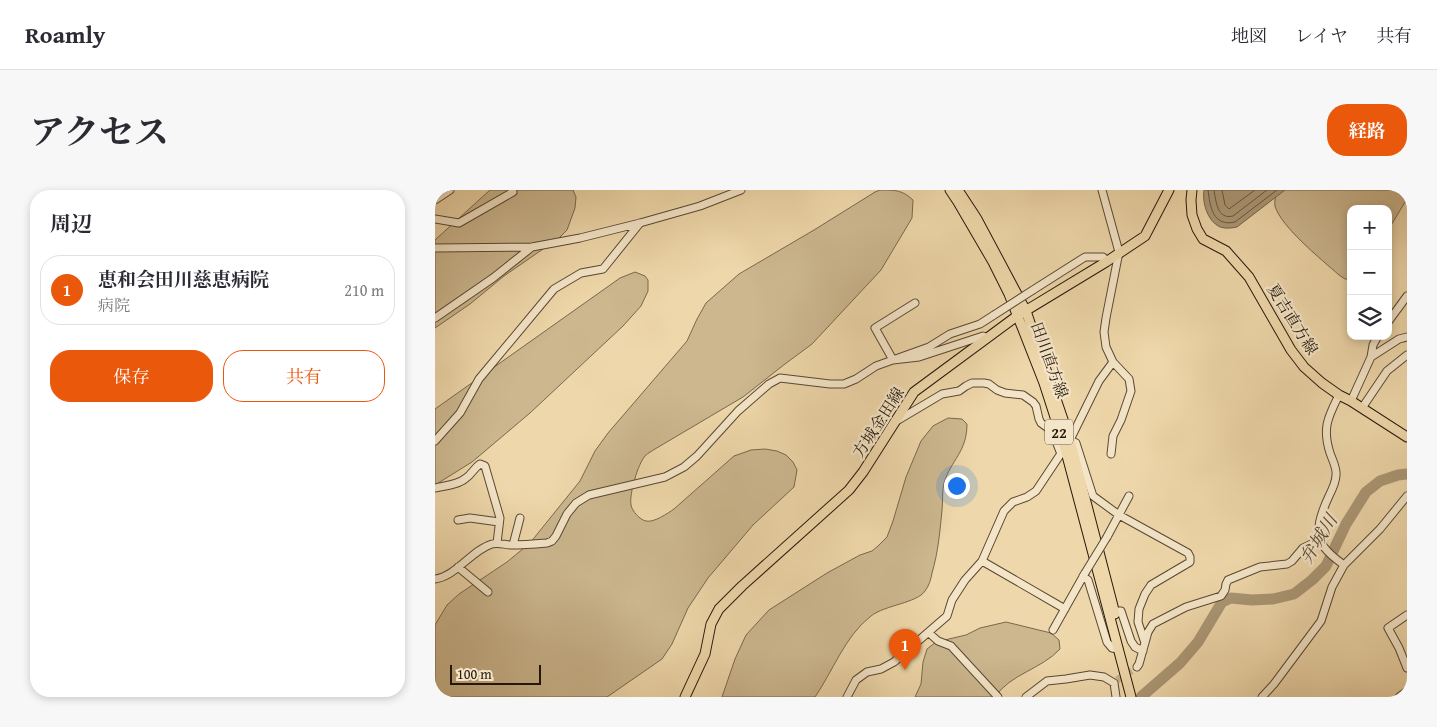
<!DOCTYPE html>
<html lang="ja">
<head>
<meta charset="utf-8">
<style>
  body { margin:0; font-family:"Gentium Book Plus","Noto Serif JP",serif; background:#f7f7f7; color:#2b2b33 }
  .controls { position:absolute; right:15px; top:15px; display:grid; overflow:hidden; border-radius:10px; box-shadow:0 2px 8px #0003 }
  .controls button { width:45px; height:45px; display:grid; place-items:center; padding:0; border:0; border-bottom:1px solid #e1e1e2; background:#fff; color:#2b2b33; font:25px sans-serif }
  .scale { position:absolute; left:15px; bottom:12px; width:91px; box-sizing:border-box; padding-left:5px; border:2px solid #25180b; border-top:0; font-size:14px; line-height:18px; white-space:nowrap; color:#25180b; -webkit-text-stroke:4px #f4e5c8; paint-order:stroke }
  .you { position:absolute; left:521px; top:295px; width:18px; height:18px; margin:-12px; border:4px solid #fff; border-radius:50%; background:#1a73e8; box-shadow:0 0 0 8px #1a73e833 }
  .badge { display:grid; place-items:center; width:32px; height:32px; border-radius:50%; background:#ea580c; color:#fff; font-size:16px; font-weight:700 }
  .pin { position:absolute; translate:-50% -41px; filter:drop-shadow(0 1px 2px #0008) }
  .pin::after { content:''; position:absolute; top:26px; width:18px; height:15px; background:inherit; clip-path:polygon(0 0,100% 0,50% 100%) }
  .list { margin:0; padding:0; list-style:none }
  h2 { display:flex; justify-content:space-between; align-items:center; height:65px; margin:0; padding:0 20px; font-size:21px }
  h2 small { font-size:16px; font-weight:400; color:#7c7c81 }
  .list li { display:grid; grid-template-columns:32px 1fr auto; gap:15px; align-items:center; box-sizing:border-box; height:70px; margin:0 10px 10px; padding:0 10px; border:1px solid #e1e1e2; border-radius:20px }
  .list b { display:block; font-size:19px; white-space:nowrap }
  .list p { margin:0; font-size:16px; white-space:nowrap; color:#7c7c81 }
  .list em { font-size:16px; font-style:normal; color:#7c7c81 }
  .actions { display:flex; gap:10px; padding:15px 20px }
  .actions a { flex:1; padding:11px 0; border:1px solid #ea580c; border-radius:20px; text-align:center; font-size:18px; color:#ea580c }
  .actions .main { background:#ea580c; color:#fff }
  .icon { flex:none; width:28px; height:28px; fill:none; stroke:currentColor; stroke-width:2; stroke-linecap:round; stroke-linejoin:round }
  .map { position:relative; flex:none; width:972px; height:507px; overflow:hidden; border-radius:20px }
  header { display:flex; align-items:center; gap:30px; box-sizing:border-box; height:70px; padding:0 25px; background:#fff; border-bottom:1px solid #e1e1e2 }
  header strong { font-size:24px }
  nav { display:flex; gap:28px; margin-inline-start:auto; font-size:18px }
  .intro { display:flex; align-items:center; justify-content:space-between; box-sizing:border-box; height:120px; padding:0 30px }
  h1 { margin:0; font-size:35px }
  .button { padding:12px 22px; border-radius:20px; background:#ea580c; color:#fff; font-size:18px; font-weight:700 }
  main { display:flex; gap:30px; padding:0 30px }
  aside { flex:1; background:#fff; border-radius:20px; box-shadow:0 2px 8px #0003 }
  .map>svg:first-child { display:block }
  .green { fill:#ccb78f; stroke:#78684d }
  .water { fill:#aa9674; stroke:#75644a }
  .lines { fill:none; stroke-linecap:round; stroke-linejoin:round }
  .shore { stroke:#685740; stroke-width:1 }
  .river { stroke:#aa9674; stroke-width:11 }
  .minor-tunnel { stroke:#c6b18a; stroke-width:7; stroke-dasharray:7 3.5; stroke-linecap:butt }
  .minor-casing { stroke:#574833; stroke-width:9 }
  .major-casing { stroke:#25180b; stroke-width:11 }
  .minor { stroke:#f4e5c8; stroke-width:7 }
  .major { stroke:#eed7aa; stroke-width:9 }
  .minor-bridge-casing { stroke:#574833; stroke-width:9; stroke-linecap:butt }
  .minor-bridge { stroke:#f4e5c8; stroke-width:7 }
  .labels { text-anchor:middle; dominant-baseline:central; stroke-width:4.5; stroke-linejoin:round; paint-order:stroke }
  .shield { fill:#f4e5c8; stroke:#635644; stroke-width:1 }
  .shield-label { font-size:15px; font-weight:bold; fill:#25180b }
  .street-label { font-size:16px; fill:#25180b; stroke:#f4e5c8 }
  .water-label { font-size:18px; font-style:italic; fill:#5a4a35; stroke:#f4e5c8 }
</style>
</head>
<body>
<header>
<strong>Roamly</strong>
<nav><a>地図</a><a>レイヤ</a><a>共有</a></nav>
</header>
<div class="intro"><h1>アクセス</h1><a class="button">経路</a></div>
<main>
<aside>
<h2>周辺<small></small></h2>
<ul class="list">
<li><span class="badge">1</span><div><b>恵和会田川慈恵病院</b><p>病院</p></div><em>210 m</em></li>
</ul>
<div class="actions"><a class="main">保存</a><a>共有</a></div>
</aside>
<div class="map">
<svg width="972" height="507" viewBox="0 0 972 507">
  <rect width="100%" height="100%" fill="#eed7aa"/>
  <filter id="stains"><feTurbulence type="fractalNoise" baseFrequency=".004" numOctaves="4"/><feColorMatrix values="0 0 0 0 .2 0 0 0 0 .09 0 0 0 0 .02 0 0 0 .5 -.17"/></filter>
  <radialGradient id="worn" r=".72"><stop offset=".6" stop-color="#630" stop-opacity="0"/><stop offset="1" stop-color="#630" stop-opacity=".3"/></radialGradient>
  <!-- green -->
  <path class="green" d="M55,0h83l3,7 -1,11 -8,22 -8,8 -55,38 -34,28 -35,24v-88z
    M445,0c16,0 22,0 33,10l-1,18 -31,52 -69,74 -27,20 -42,33 -88,52c-3,2 -7,4 -10,7 -7,8 -16,38 -14,49 1,6 9,15 15,16 8,2 22,-8 28,-12l60,-53 17,-6 14,-1 12,2 9,4 7,7 4,8 -3,17 -41,38 -45,53 -20,30 -16,36 -10,15 -55,38h-172v-72l12,-20 12,-11 48,-32 23,-19 50,-62 15,-30 13,-18 79,-92 10,-22 9,-16 33,-29 75,-44 61,-38z
    M842,0h130v9l-19,31v-21h-37v70h-6l-6,-4c-17,-15 -58,-48 -64,-69 -1,-5 1,-11 2,-16z
    M200,82l10,4 3,4v11l-7,15 -18,20 -93,87 -58,49 -37,23v-76l185,-131z
    M513,228l14,1 5,5c0,28 -16,36 -23,59 -2,8 -1,18 -2,27 -2,21 -4,43 -10,63 -1,6 -3,13 -7,18 -8,12 -40,14 -54,25 -26,20 -38,55 -56,81h-93l13,-38 11,-24 23,-25 58,-37 33,-18 12,-4 6,-5 9,-9 6,-16 13,-44 15,-36 12,-15z
    M571,432l45,11 8,7 1,9c-18,20 -50,25 -65,48h-80l6,-13 2,-22 4,-13 9,-7 30,-7 14,-7z"/>
  <!-- water -->
  <path class="water" d="M769,0h81l-48,37c-5,1 -11,2 -17,0 -13,-6 -18,-25 -16,-37z"/>
  <g class="lines">
    <!-- shore -->
    <path class="shore" d="M773,0c2,17 5,37 27,32l42,-32
      M779,0c2,11 3,30 19,26l34,-26
      M787,0l3,15 4,4 26,-19"/>
    <!-- river -->
    <path class="river" d="M706,507l39,-34 18,-21 24,-40 9,-4 21,2 21,-1 21,-5 18,-14 14,-14 20,-42 20,-32 14,-11 18,-6 9,-1"/>
    <!-- minor-tunnel -->
    <path class="minor-tunnel" d="M682,490l20,-13"/>
    <!-- minor casing -->
    <g class="minor-casing">
      <path id="minor" d="M667,0l17,62 -13,66 -2,14 2,15 7,15 16,17 2,12 -10,29 -8,16 -2,18
        M0,10l15,-10
        M0,29l24,4 54,-31 -1,-2
        M0,58l97,-1 48,-9 60,-15 60,-17 41,-16
        M598,100l52,-33h18l4,4
        M480,113l-40,25 18,32 26,-3 64,-21 4,2
        M0,128l58,-40 39,-31
        M953,132l19,-26
        M936,167l28,-18 8,-2
        M904,205c-11,22 -17,33 -9,58 2,6 7,15 6,22 0,7 -4,15 -7,21 -7,15 -16,36 -5,51 5,7 13,13 20,18
        M916,211l20,-44 2,-12 5,-9
        M927,218l25,-37 20,-16
        M460,232l47,-28 17,-3 7,-5 6,-3h12l5,1 8,6 8,3 18,2 10,7 3,4 3,13 2,4 11,8 9,23
        M635,250l6,3 17,53 26,19 69,38 2,4v5l-39,23 -6,9 -6,15 -1,13 7,21
        M0,251l25,-28 19,-34 75,-90 27,-16 22,-4 37,-46
        M0,298c9,-2 23,-3 31,-10 6,-4 8,-10 14,-14l5,2 15,52 -3,25
        M23,330l12,-2 29,4
        M672,347l22,-41
        M78,355l7,-27
        M547,371l83,48
        M23,377l30,25
        M648,386l5,4 19,62 5,6 6,1
        M0,389c20,-2 37,-29 57,-35 7,-2 13,1 19,1 12,0 24,-1 36,-2l5,-2 4,-5 11,-22 9,-11 13,-8 76,-18 19,-10 13,-11 41,-45 31,-27 11,-6 50,6h14l12,-5 20,-13 53,-19 21,-13 30,-10 14,-9
        M679,421h7l10,30 4,6 8,4
        M972,425l-19,13 11,20 8,20
        M618,440l32,-57
        M494,443l9,8 13,5 47,51
        M702,477l2,-3 9,-32 5,-8 33,-17 35,-11 4,-6 1,-6 2,-4 32,-13 27,-3 5,-3 11,-13 17,-8
        M679,493l2,14
        M412,507l9,-17 11,-8 14,-3 13,-7 53,-46 5,-16 13,-20 17,-19 22,-50 9,-9 14,-5 9,-6 34,-51 29,-59 14,-19
        M591,507l21,-16 19,-2 24,-4 14,2 10,6
        M827,507l12,-13 47,-63 11,-34 12,-22 36,-36 27,-33
        M964,507l8,-6"/>
    </g>
    <!-- major casing -->
    <g class="major-casing">
      <path id="major" d="M515,0l8,12 35,60 16,32 35,89 21,65 66,249
        M523,0l19,29 49,92 44,129 45,174
        M757,0l-1,10 1,15 5,14 6,10 23,12 23,26 42,73 13,17 18,16 17,12 12,6 56,36
        M250,507l20,-43 6,-30 8,-15 23,-23 107,-96 14,-18 51,-80 103,-76 89,-54 39,-26 24,-46"/>
    </g>
    <!-- minor -->
    <use href="#minor" class="minor"/>
    <!-- major -->
    <use href="#major" class="major"/>
    <!-- minor-bridge casing -->
    <g class="minor-bridge-casing">
      <path id="minor-bridge" d="M559,125l39,-25
        M650,383l22,-36"/>
    </g>
    <!-- minor-bridge -->
    <use href="#minor-bridge" class="minor-bridge"/>
  </g>
  <g class="labels">
    <!-- shield labels -->
    <rect class="shield" x="610" y="229.5" width="28" height="25" rx="4"/>
    <g class="shield-label">
      <text x="624" y="242">22</text>
    </g>
    <!-- street labels -->
    <g class="street-label">
      <text transform="translate(858 129) rotate(58)">夏吉直方線</text>
      <text transform="translate(615 170) rotate(70)">田川直方線</text>
      <text transform="translate(443 232) rotate(-57)">方城金田線</text>
    </g>
    <!-- water labels -->
    <g class="water-label">
      <text transform="translate(883 349) rotate(-58)">弁城川</text>
    </g>
  </g>
  <rect width="100%" height="100%" filter="url(#stains)"/>
  <rect width="100%" height="100%" fill="url(#worn)"/>
</svg>
<div class="controls">
<button>+</button>
<button>−</button>
<button><svg class="icon" aria-label="layers" viewBox="0 0 24 24"><path d="M12 4l9 5-9 5-9-5zM3 14l9 5 9-5"/></svg></button>
</div>
<div class="scale">100 m</div>
<div class="you"></div>
<div class="pin badge" style="left:470px;top:480px">1</div>
</div>
</main>
</body>
</html>
